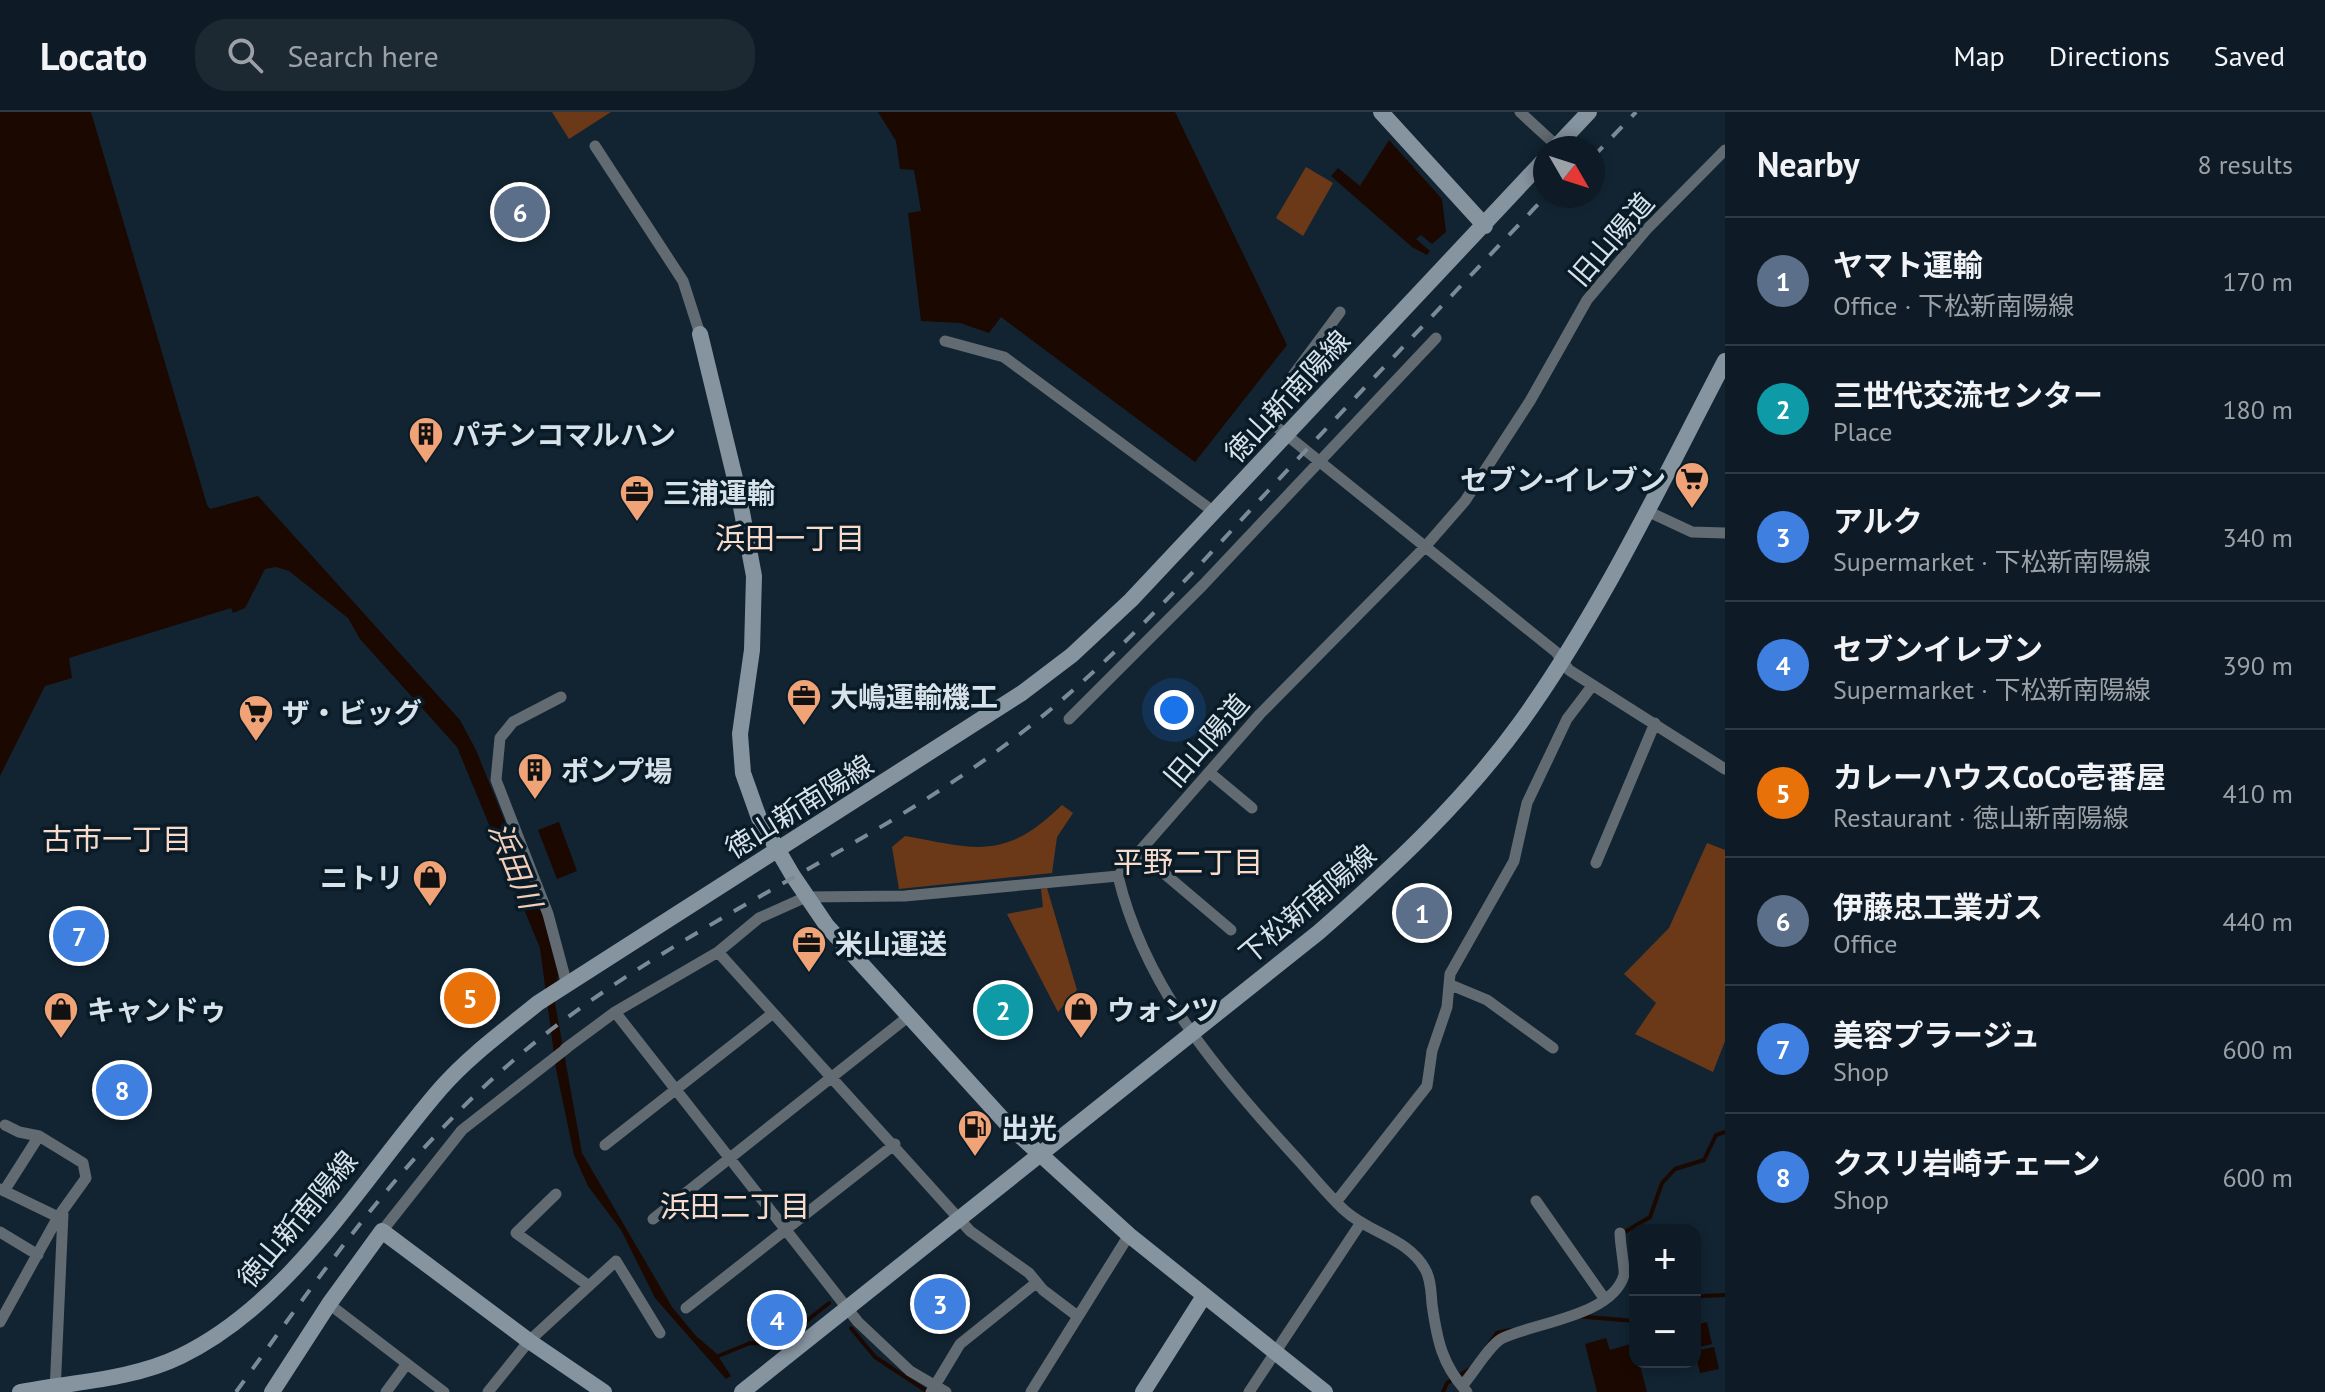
<!DOCTYPE html>
<html lang="en">
<head>
<meta charset="utf-8">
<style>
  body { margin:0; font-family:"PT Sans","Noto Sans JP",sans-serif; background:#1c2832; color:#f1f3f6 }
  .controls { position:absolute; right:24px; bottom:24px; display:grid; overflow:hidden; border-radius:16px; box-shadow:0 4px 12px #0003 }
  .controls button { width:72px; height:72px; display:grid; place-items:center; padding:0; border:0; border-bottom:2px solid #2e3943; background:#0e1b26; color:#f1f3f6; font:40px sans-serif }
  .compass { position:absolute; left:1533px; top:24px; width:72px; height:72px; border-radius:50%; background:#0e1b26; box-shadow:0 4px 12px #0003; rotate:129deg }
  .you { position:absolute; left:1174px; top:598px; width:28px; height:28px; margin:-20px; border:6px solid #fff; border-radius:50%; background:#1a73e8; box-shadow:0 0 0 12px #1a73e833 }
  .badge { display:grid; place-items:center; width:52px; height:52px; border-radius:50%; background:#efa377; color:#fff; font-size:26px; font-weight:700 }
  .pin { position:absolute; translate:-50% -50%; border:4px solid #fff; box-shadow:0 2px 8px #0006 }
  .list { margin:0; padding:0; list-style:none }
  h2 { display:flex; justify-content:space-between; align-items:center; height:104px; margin:0; padding:0 32px; font-size:34px }
  h2 small { font-size:26px; font-weight:400; color:#9ba1a7 }
  .list li { display:grid; grid-template-columns:52px 1fr auto; gap:24px; align-items:center; box-sizing:border-box; height:128px; padding:0 32px; border-top:2px solid #2e3943 }
  .list b { display:block; font-size:30px; white-space:nowrap }
  .list p { margin:0; font-size:26px; white-space:nowrap; color:#9ba1a7 }
  .list em { font-size:26px; font-style:normal; color:#9ba1a7 }
  .icon { flex:none; width:44px; height:44px; fill:none; stroke:currentColor; stroke-width:2; stroke-linecap:round; stroke-linejoin:round }
  .map { position:relative; flex:none; width:1725px; height:1280px; overflow:hidden }
  header { display:flex; align-items:center; gap:48px; box-sizing:border-box; height:112px; padding:0 40px; background:#0e1b26; border-bottom:2px solid #2e3943 }
  header strong { font-size:38px }
  nav { display:flex; gap:44px; margin-inline-start:auto; font-size:28px }
  .search { width:560px; height:72px; background:#1c2832; display:flex; align-items:center; gap:20px; box-sizing:border-box; padding:0 28px; border-radius:32px; color:#9ba1a7; font-size:30px }
  main { display:flex }
  aside { flex:1; background:#0e1b26 }
  .map>svg:first-child { display:block }
  .green { fill:#6c3918 }
  .water { fill:#1b0801 }
  .lines { fill:none; stroke-linecap:round; stroke-linejoin:round }
  .stream { stroke:#1b0801; stroke-width:4 }
  .street { stroke:#626b72; stroke-width:11 }
  .secondary { stroke:#8694a0; stroke-width:16 }
  .rail { stroke:#7c8a95; stroke-width:4; stroke-dasharray:14 14; stroke-linecap:butt }
  .labels { text-anchor:middle; dominant-baseline:central; stroke-width:7; stroke-linejoin:round; paint-order:stroke }
  .street-label { font-size:28px; fill:#d7e2eb; stroke:#091b27 }
  .poi-label { font-size:28px; font-weight:bold; fill:#d7e2eb; stroke:#091b27; text-anchor:start }
  .neighbourhood-label { font-size:30px; fill:#f9dbcb; stroke:#091b27 }
  .water-label { font-size:30px; font-style:italic; fill:#f3cdb7; stroke:#091b27 }
</style>
</head>
<body>
<header>
<strong>Locato</strong>
<div class="search"><svg class="icon" aria-label="search" viewBox="0 0 24 24"><circle cx="10" cy="10" r="6"/><path d="M15 15l6 6"/></svg>Search here</div>
<nav><a>Map</a><a>Directions</a><a>Saved</a></nav>
</header>
<main>
<div class="map">
<svg width="1725" height="1280" viewBox="0 0 1725 1280">
  <rect width="100%" height="100%" fill="#122432"/>
  <!-- green -->
  <path class="green" d="M552,0h59l-42,27z
    M1306,55l27,16 -30,53 -27,-18z
    M1062,693l11,8 -16,24 -5,36 -153,16 -7,-42 13,-11c73,13 99,25 157,-31z
    M1707,731l18,7v191l-12,31 -78,-38 21,-31 -32,-29 45,-46z
    M1047,776l30,102 -19,22 -51,-98 36,-7 -2,-18z"/>
  <!-- water -->
  <path class="water" d="M0,0h91l116,393 3,4 48,-13 202,224 16,30 67,166 15,58 -3,29 27,150 90,154 24,29 20,17 15,23 -5,3 -71,-81 -34,-68 -33,-44 -14,-31 -18,-86 -16,-121 -83,-201 -97,-108 -12,-21 -59,-47 -13,-4 -11,2 -20,39 -12,5 -2,-5 -162,50 3,20 -27,8 -45,90z
    M878,0h297l112,233 -92,117 -194,-145 -12,16 -29,-10 -39,-2 -13,-108 13,-2 -7,-41 -14,-1 -4,-28z
    M1389,28l53,59 4,33 -14,12 -11,-9 -5,4 14,12 -3,4 -15,-8 -81,-71 7,-8 22,18z
    M559,710l18,49 -20,8 -19,-49z
    M1707,1210l5,22 -17,4v-23z
    M1606,1226l4,12 24,-7 1,19h4l8,30h-50l-12,-48z
    M1714,1235l5,22 -19,4 -5,-22z"/>
  <g class="lines">
    <!-- stream -->
    <path class="stream" d="M1625,1120l25,-15 12,-34 13,-14 29,-9 12,-25 9,-3
      M1695,1188l7,-4 23,-1
      M1575,1204l60,5
      M851,1216l24,29 53,35
      M1487,1235l10,-14 13,-3
      M716,1245l34,-14 28,1 51,-41
      M1443,1280l4,-9 23,-14"/>
    <!-- street -->
    <path class="street" d="M1520,0l37,34
      M595,34l88,135 17,53
      M1340,200l-77,104 293,236 13,18 156,99
      M945,229l59,16 210,155
      M1647,399l45,21 33,1
      M561,585l-48,25 -13,16 -4,42 52,134 19,71
      M1069,607l134,-134 233,-247
      M1210,661l42,35
      M1140,741l91,77
      M1596,751l59,-140
      M1118,764l142,-162 164,-166 41,-47 65,-100 57,-101 59,-70 79,-80
      M1118,764c26,109 98,194 172,275 18,19 34,40 53,58 25,24 65,29 82,60 6,10 6,24 7,35 5,36 10,61 35,88
      M718,840l252,279 59,42 14,17 33,25
      M1451,873l36,15 66,48
      M615,900l243,310 52,49 36,21
      M565,937l50,-37 103,-60 41,-34 47,-21 99,-1 213,-20
      M605,1033l167,-131
      M0,1077l58,28
      M4,1079l35,-55
      M556,1082l-40,39 73,53
      M1536,1089l68,97
      M1336,1090l91,-116 5,-35 15,-44 3,-33 64,-113 13,-58 40,-84 25,-33
      M653,1107l256,-203
      M382,1119l80,-101 105,-82
      M0,1120l38,23
      M329,1192l115,88
      M686,1196l209,-164
      M0,1210l58,-105 28,-39 -3,-15 -44,-27 -20,-4 -14,-7
      M1462,1274c10,-11 28,-41 39,-47 30,-16 111,-22 123,-64 1,-6 -4,-31 -4,-42
      M55,1280l8,-178
      M386,1280l20,-27
      M488,1280l41,-51 87,-80 44,72
      M931,1280l29,-48 76,-61
      M1031,1280l98,-157
      M1249,1280l111,-168"/>
    <!-- secondary -->
    <path class="secondary" d="M1381,0l104,114
      M1555,36l34,-36
      M700,222l38,157 16,85 -2,74 -12,84 3,39 16,45 34,58 34,50 181,199 121,110 196,157
      M20,1280c52,-10 112,-12 161,-36 111,-54 181,-177 260,-268 28,-32 64,-58 97,-85l484,-310 50,-38 59,-55 414,-441
      M272,1280l57,-88 53,-73 147,110 75,51
      M742,1280l577,-460c73,-64 145,-131 202,-210 81,-113 140,-239 204,-361
      M1143,1280l61,-96"/>
    <!-- rail -->
    <path class="rail" d="M1593,45l43,-45
      M236,1280c100,-139 191,-272 332,-375 145,-107 315,-176 457,-287 90,-70 166,-156 243,-239 92,-99 185,-197 278,-295"/>
  </g>
  <!-- icons -->
  <defs>
    <g id="building-pin" transform="scale(1.8)"><path d="M0 17L-7.5 6A9.5 9.5 0 1 1 7.5 6Z" fill="#efa377" stroke="#091b27"/><path d="M-4-6H4V6H1V3H-1V6H-4ZM-2.5-4.3h1.7v1.8h-1.7ZM.8-4.3h1.7v1.8H.8ZM-2.5-1h1.7V.8h-1.7ZM.8-1h1.7V.8H.8Z" fill="#111"/></g>
    <g id="supermarket-pin" transform="scale(1.8)"><path d="M0 17L-7.5 6A9.5 9.5 0 1 1 7.5 6Z" fill="#efa377" stroke="#091b27"/><path d="M-6-5.5h2.5l.6 2H6L4.5 2H-2.5L-4.4-4H-6ZM-1.5 3.2a1.3 1.3 0 1 0 .1 0ZM3 3.2a1.3 1.3 0 1 0 .1 0Z" fill="#111"/></g>
    <g id="office-pin" transform="scale(1.8)"><path d="M0 17L-7.5 6A9.5 9.5 0 1 1 7.5 6Z" fill="#efa377" stroke="#091b27"/><path d="M-6-3h4V-5.5h4V-3h4V5H-6ZM-1-4.5V-3h2v-1.5ZM-6 0V1H6V0Z" fill="#111"/></g>
    <g id="shop-pin" transform="scale(1.8)"><path d="M0 17L-7.5 6A9.5 9.5 0 1 1 7.5 6Z" fill="#efa377" stroke="#091b27"/><path d="M-5-2.5h2.3a2.7 3.5 0 0 1 5.4 0H5L5.5 6h-11ZM-1.5-2.5h3a1.5 2.3 0 0 0-3 0Z" fill="#111"/></g>
    <g id="fuel-pin" transform="scale(1.8)"><path d="M0 17L-7.5 6A9.5 9.5 0 1 1 7.5 6Z" fill="#efa377" stroke="#091b27"/><path d="M-5.5-6h7V0h2V4h1.3V-2.5L3-4.5l.8-.8L6-3V5H2.5V1h-1V6h-7ZM-4.2-4.7v3.2H.2V-4.7Z" fill="#111"/></g>
  </defs>
  <g fill-rule="evenodd">
    <use href="#building-pin" x="426" y="322"/>
    <use href="#supermarket-pin" x="1692" y="367"/>
    <use href="#office-pin" x="637" y="380"/>
    <use href="#office-pin" x="804" y="584"/>
    <use href="#supermarket-pin" x="256" y="600"/>
    <use href="#building-pin" x="535" y="658"/>
    <use href="#shop-pin" x="430" y="765"/>
    <use href="#office-pin" x="809" y="831"/>
    <use href="#shop-pin" x="61" y="897"/>
    <use href="#shop-pin" x="1081" y="897"/>
    <use href="#fuel-pin" x="975" y="1015"/>
  </g>
  <g class="labels">
    <!-- street labels -->
    <g class="street-label">
      <text transform="translate(1611 127) rotate(-49)">旧山陽道</text>
      <text transform="translate(1287 284) rotate(-47)">徳山新南陽線</text>
      <text transform="translate(1206 628) rotate(-49)">旧山陽道</text>
      <text transform="translate(799 694) rotate(-32)">徳山新南陽線</text>
      <text transform="translate(1307 792) rotate(-40)">下松新南陽線</text>
      <text transform="translate(297 1107) rotate(-50)">徳山新南陽線</text>
    </g>
    <!-- poi labels -->
    <g class="poi-label">
      <text x="452" y="322">パチンコマルハン</text>
      <text x="1666" y="367" text-anchor="end">セブン-イレブン</text>
      <text x="663" y="380">三浦運輸</text>
      <text x="830" y="584">大嶋運輸機工</text>
      <text x="282" y="600">ザ・ビッグ</text>
      <text x="561" y="658">ポンプ場</text>
      <text x="404" y="765" text-anchor="end">ニトリ</text>
      <text x="835" y="831">米山運送</text>
      <text x="87" y="897">キャンドゥ</text>
      <text x="1107" y="897">ウォンツ</text>
      <text x="1001" y="1015">出光</text>
    </g>
    <!-- neighbourhood labels -->
    <g class="neighbourhood-label">
      <text x="790" y="425">浜田一丁目</text>
      <text x="117" y="726">古市一丁目</text>
      <text x="1188" y="749">平野二丁目</text>
      <text x="735" y="1093">浜田二丁目</text>
    </g>
    <!-- water labels -->
    <g class="water-label">
      <text transform="translate(516 753) rotate(68)">浜田川</text>
    </g>
  </g>
</svg>
<div class="controls">
<button>+</button>
<button>−</button>
</div>
<svg class="compass" viewBox="-18 -18 36 36"><path d="M0-13l5 13h-10z" fill="#e53935"/><path d="M0 13l5-13h-10z" fill="#9ba1a7"/></svg>
<div class="you"></div>
<div class="pin badge" style="left:1422px;top:801px;background:#5c6f8a">1</div>
<div class="pin badge" style="left:1003px;top:898px;background:#0f9aa8">2</div>
<div class="pin badge" style="left:940px;top:1192px;background:#3f7fe0">3</div>
<div class="pin badge" style="left:777px;top:1208px;background:#3f7fe0">4</div>
<div class="pin badge" style="left:470px;top:886px;background:#e8710a">5</div>
<div class="pin badge" style="left:520px;top:100px;background:#5c6f8a">6</div>
<div class="pin badge" style="left:79px;top:824px;background:#3f7fe0">7</div>
<div class="pin badge" style="left:122px;top:978px;background:#3f7fe0">8</div>
</div>
<aside>
<h2>Nearby<small>8 results</small></h2>
<ul class="list">
<li><span class="badge" style="background:#5c6f8a">1</span><div><b>ヤマト運輸</b><p>Office · 下松新南陽線</p></div><em>170 m</em></li>
<li><span class="badge" style="background:#0f9aa8">2</span><div><b>三世代交流センター</b><p>Place</p></div><em>180 m</em></li>
<li><span class="badge" style="background:#3f7fe0">3</span><div><b>アルク</b><p>Supermarket · 下松新南陽線</p></div><em>340 m</em></li>
<li><span class="badge" style="background:#3f7fe0">4</span><div><b>セブンイレブン</b><p>Supermarket · 下松新南陽線</p></div><em>390 m</em></li>
<li><span class="badge" style="background:#e8710a">5</span><div><b>カレーハウスCoCo壱番屋</b><p>Restaurant · 徳山新南陽線</p></div><em>410 m</em></li>
<li><span class="badge" style="background:#5c6f8a">6</span><div><b>伊藤忠工業ガス</b><p>Office</p></div><em>440 m</em></li>
<li><span class="badge" style="background:#3f7fe0">7</span><div><b>美容プラージュ</b><p>Shop</p></div><em>600 m</em></li>
<li><span class="badge" style="background:#3f7fe0">8</span><div><b>クスリ岩崎チェーン</b><p>Shop</p></div><em>600 m</em></li>
</ul>
</aside>
</main>
</body>
</html>
